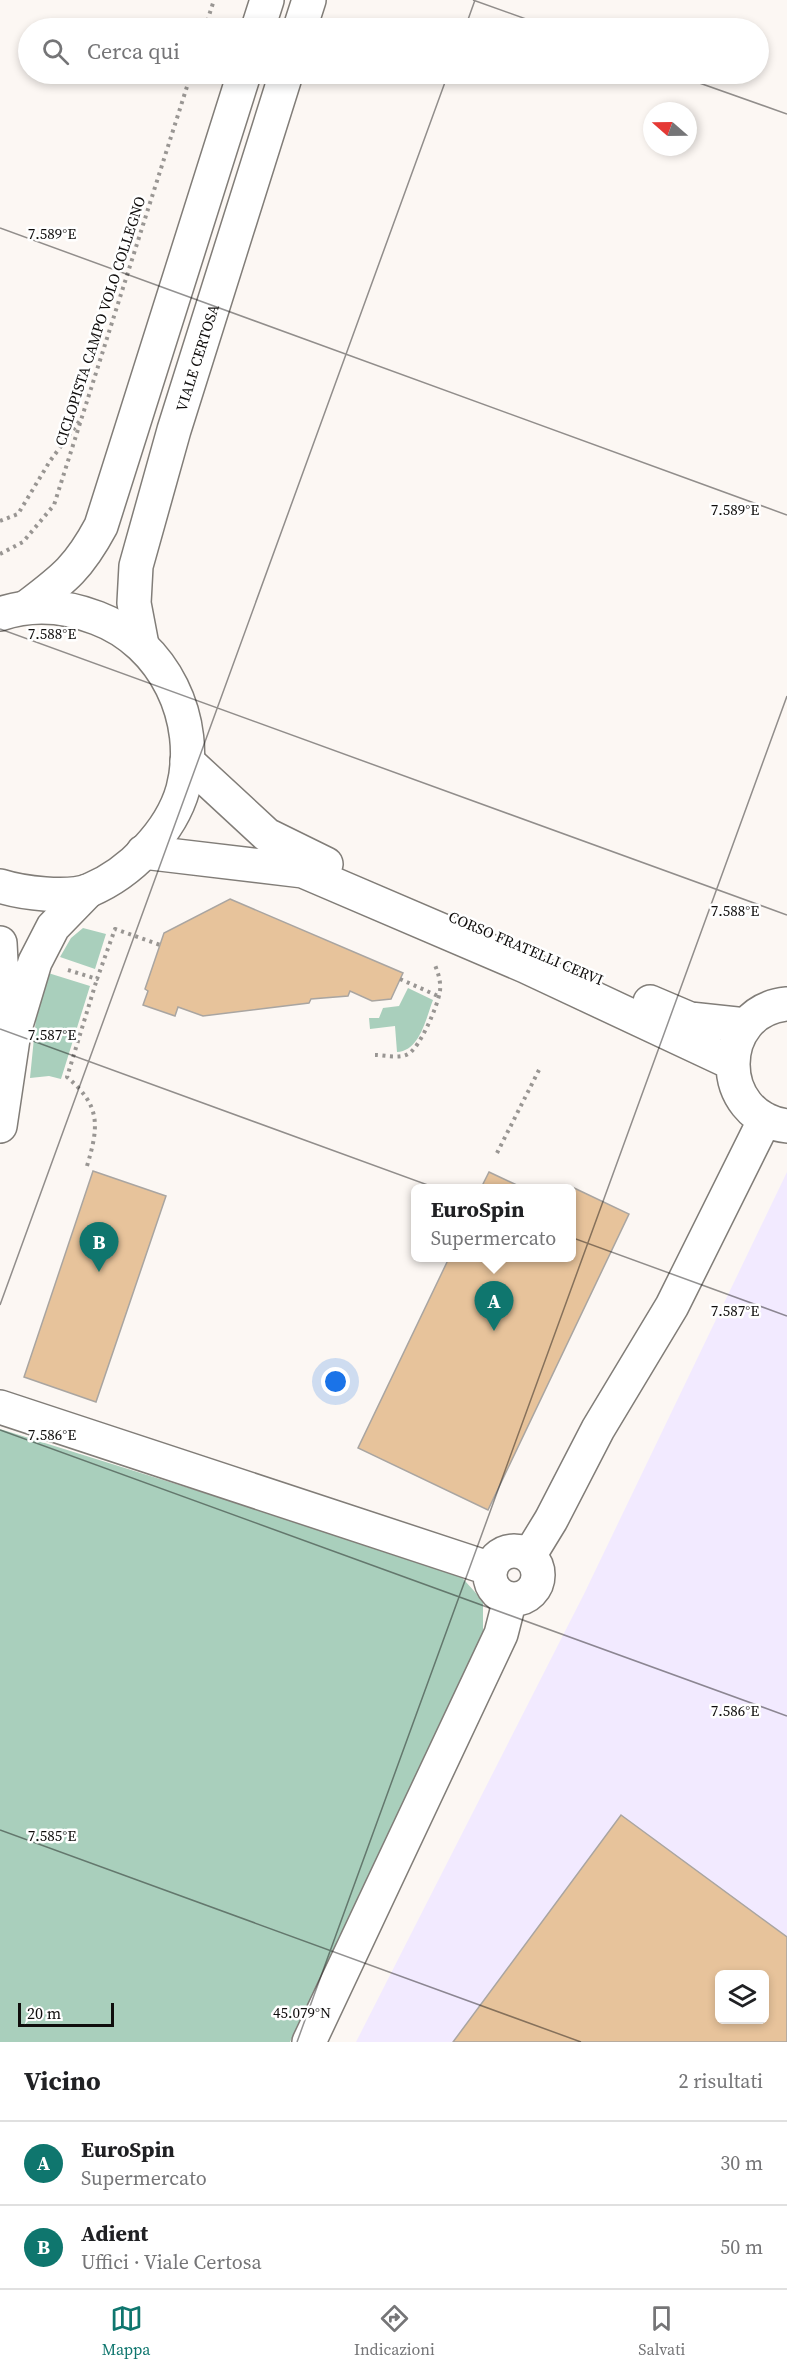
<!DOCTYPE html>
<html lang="it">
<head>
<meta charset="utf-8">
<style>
  body { margin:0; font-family:"Source Serif 4",serif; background:#f6f6f6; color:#202124 }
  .controls { position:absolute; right:18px; bottom:18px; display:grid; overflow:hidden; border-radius:9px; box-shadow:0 3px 9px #0003 }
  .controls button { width:54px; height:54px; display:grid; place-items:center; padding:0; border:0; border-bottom:2px solid #e0e0e0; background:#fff; color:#202124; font:30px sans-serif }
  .compass { position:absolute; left:643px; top:102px; width:54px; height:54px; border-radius:50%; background:#fff; box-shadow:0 3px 9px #0003; rotate:290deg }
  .scale { position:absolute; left:18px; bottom:15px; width:96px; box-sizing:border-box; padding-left:6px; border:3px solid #100e0d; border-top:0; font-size:16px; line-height:21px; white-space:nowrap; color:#100e0d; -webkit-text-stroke:4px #fff; paint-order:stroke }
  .you { position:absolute; left:336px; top:1382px; width:21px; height:21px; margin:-15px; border:4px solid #fff; border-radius:50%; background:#1a73e8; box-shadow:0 0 0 9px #1a73e833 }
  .badge { display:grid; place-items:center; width:39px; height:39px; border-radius:50%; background:#0f766e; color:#fff; font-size:20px; font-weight:700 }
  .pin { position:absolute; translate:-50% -50px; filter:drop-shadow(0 2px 3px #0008) }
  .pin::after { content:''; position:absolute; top:32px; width:21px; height:18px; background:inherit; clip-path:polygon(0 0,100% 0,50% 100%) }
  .popup { position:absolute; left:411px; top:1184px; width:165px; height:78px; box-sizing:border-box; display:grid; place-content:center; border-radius:9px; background:#fff; filter:drop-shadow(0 2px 4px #0005); font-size:20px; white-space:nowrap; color:#757577 }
  .popup b { font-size:22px; color:#202124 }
  .popup::after { content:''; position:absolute; left:50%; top:100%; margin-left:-12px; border:12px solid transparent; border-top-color:#fff }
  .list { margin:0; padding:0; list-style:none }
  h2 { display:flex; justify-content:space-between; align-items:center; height:78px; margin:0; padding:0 24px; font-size:26px }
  h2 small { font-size:20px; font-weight:400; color:#757577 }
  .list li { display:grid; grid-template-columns:39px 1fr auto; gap:18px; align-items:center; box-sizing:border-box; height:84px; padding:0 24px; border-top:2px solid #e0e0e0 }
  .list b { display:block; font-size:22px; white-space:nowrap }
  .list p { margin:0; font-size:20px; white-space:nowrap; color:#757577 }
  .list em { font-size:20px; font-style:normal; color:#757577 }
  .icon { flex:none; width:33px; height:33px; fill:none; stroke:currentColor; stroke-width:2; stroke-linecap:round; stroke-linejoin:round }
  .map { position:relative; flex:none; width:787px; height:2042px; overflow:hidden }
  .search { position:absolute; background:#fff; box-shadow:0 3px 9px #0003; left:18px; right:18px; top:18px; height:66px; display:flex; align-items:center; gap:15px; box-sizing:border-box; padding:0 21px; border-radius:33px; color:#757577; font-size:22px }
  .sheet { height:246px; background:#fff }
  nav { display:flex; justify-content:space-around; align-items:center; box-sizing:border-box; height:84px; border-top:2px solid #e0e0e0; background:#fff; font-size:16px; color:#757577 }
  nav a { display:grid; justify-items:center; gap:3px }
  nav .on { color:#0f766e }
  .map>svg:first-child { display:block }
  .industrial { fill:#f2eaff; fill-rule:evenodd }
  .green { fill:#a9cfbc }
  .building { fill:#e7c39b; stroke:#a9a5a1; stroke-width:1.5; fill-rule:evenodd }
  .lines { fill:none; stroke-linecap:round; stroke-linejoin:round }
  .minor-casing { stroke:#817d78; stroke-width:36 }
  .major-casing { stroke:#817d78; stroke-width:36 }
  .path { stroke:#999693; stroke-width:4; stroke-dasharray:3 4.5; stroke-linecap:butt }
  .minor { stroke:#fff; stroke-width:33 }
  .major { stroke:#fff; stroke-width:33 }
  .ticks { fill:none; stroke:#100e0d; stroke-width:1.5; stroke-opacity:0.45 }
  .labels { text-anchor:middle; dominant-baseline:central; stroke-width:5; stroke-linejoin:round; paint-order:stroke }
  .street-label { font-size:15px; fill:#100e0d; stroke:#fff }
  .ticks-label { font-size:15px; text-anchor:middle; fill:#100e0d; stroke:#fff; stroke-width:5; stroke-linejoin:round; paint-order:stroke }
</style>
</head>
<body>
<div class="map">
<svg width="787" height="2042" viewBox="0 0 787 2042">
  <rect width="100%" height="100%" fill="#fcf7f3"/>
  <!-- industrial -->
  <path class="industrial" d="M787,1172v870h-431l228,-448zM720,1974h44v46h-44z"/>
  <!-- green -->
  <path class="green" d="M83,928l23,6 -11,35 -35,-12 11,-19z
    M45,972l45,14 -29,93 -12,-3 -19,2 9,-90z
    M408,988l25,12c-7,18 -13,51 -36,52l-2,-26 -25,3 -1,-11h10l4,-10 16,-2z
    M0,1429l457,143 26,29v36l-193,405h-290z"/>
  <!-- building -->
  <path class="building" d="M230,899l173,74 -12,26 -19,2 -22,-10 -2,5 -37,3 -2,4 -106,13 -25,-9 -3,9 -32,-11 5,-14 -3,-2 19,-56z
    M93,1171l73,25 -70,206 -72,-25z
    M489,1172l34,16h-42z
    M572,1187l57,27 -141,296 -130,-62 91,-190h123z
    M621,1815l166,122v105h-334zM720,1974h44v46h-44z"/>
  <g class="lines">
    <!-- minor casing -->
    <g class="minor-casing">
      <path id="minor" d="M187,761l80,74 59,29
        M143,852l160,19 222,95 207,97
        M0,943l1,19 12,65
        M650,1002l40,17 56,6
        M787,1004c-72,7 -72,113 0,122
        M0,1126l14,-94 21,-70 18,-35 35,-36
        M0,1407l491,162
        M490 1575a24 24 0 1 1 48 0a24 24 0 1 1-48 0Z
        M529,1556l22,-36 47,-91 74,-123 93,-187
        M309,2042l192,-408 9,-35"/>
    </g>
    <!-- major casing -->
    <g class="major-casing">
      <g id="major">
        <path d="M258,28l9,-28"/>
        <path d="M300,28l9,-28"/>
        <path d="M28,606c37,-28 51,-39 73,-80l143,-452"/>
        <path d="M0,614c32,-11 66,-8 97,4 67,25 104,102 86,171 -12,43 -53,84 -93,101 -22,9 -68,3 -90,-4"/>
        <path id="s1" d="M142,645l-8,-42 2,-37 38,-136 112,-356"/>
      </g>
    </g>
    <!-- path -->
    <path class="path" d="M205,28l9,-28
      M0,521l18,-7 32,-53 31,-42
      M0,554l23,-12 31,-37 137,-431
      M68,970l29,9 18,-50 45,16
      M400,979l38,17
      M375,1055c10,0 24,4 33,-1 12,-6 30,-49 32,-63 1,-10 -2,-19 -6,-28
      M497,1153l43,-85
      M87,1166c12,-40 14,-60 -20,-89l30,-98"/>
    <!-- minor -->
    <use href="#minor" class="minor"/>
    <!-- major -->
    <use href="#major" class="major"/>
  </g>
  <!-- ticks -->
  <path class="ticks" d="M473,0l78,28M465,28l10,-28M674,74l113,40M0,228l787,287M0,629l787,286M0,1029l787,287M0,1305l448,-1231M0,1430l787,286M0,1830l581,212M297,2042l490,-1346"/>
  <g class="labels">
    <!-- street labels -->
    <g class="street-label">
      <text transform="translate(100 321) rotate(-72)">CICLOPISTA CAMPO VOLO COLLEGNO</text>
      <text stroke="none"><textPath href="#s1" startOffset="297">VIALE CERTOSA</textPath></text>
      <text transform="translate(526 948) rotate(23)">CORSO FRATELLI CERVI</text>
    </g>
  </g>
  <g class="ticks-label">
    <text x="52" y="239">7.589°E</text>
    <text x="735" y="515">7.589°E</text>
    <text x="52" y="639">7.588°E</text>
    <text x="735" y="916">7.588°E</text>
    <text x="52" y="1040">7.587°E</text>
    <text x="735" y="1316">7.587°E</text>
    <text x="52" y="1440">7.586°E</text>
    <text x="735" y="1716">7.586°E</text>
    <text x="52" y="1841">7.585°E</text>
    <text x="302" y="2018">45.079°N</text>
  </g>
</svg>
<div class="controls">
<button><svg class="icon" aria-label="layers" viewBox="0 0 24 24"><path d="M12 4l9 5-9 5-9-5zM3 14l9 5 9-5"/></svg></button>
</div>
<svg class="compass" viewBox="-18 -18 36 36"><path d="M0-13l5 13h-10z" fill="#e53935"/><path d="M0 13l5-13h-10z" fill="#757577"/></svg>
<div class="scale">20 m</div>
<div class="you"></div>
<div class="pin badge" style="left:494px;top:1331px">A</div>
<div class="popup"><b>EuroSpin</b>Supermercato</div>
<div class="pin badge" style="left:99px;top:1272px">B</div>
<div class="search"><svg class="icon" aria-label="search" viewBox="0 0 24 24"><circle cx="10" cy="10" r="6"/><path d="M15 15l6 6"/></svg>Cerca qui</div>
</div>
<section class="sheet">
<h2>Vicino<small>2 risultati</small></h2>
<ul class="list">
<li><span class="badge">A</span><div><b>EuroSpin</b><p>Supermercato</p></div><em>30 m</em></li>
<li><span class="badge">B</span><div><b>Adient</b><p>Uffici · Viale Certosa</p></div><em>50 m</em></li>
</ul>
</section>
<nav>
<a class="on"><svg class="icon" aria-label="map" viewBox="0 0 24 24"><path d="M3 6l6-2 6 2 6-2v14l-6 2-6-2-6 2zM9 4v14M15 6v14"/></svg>Mappa</a>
<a><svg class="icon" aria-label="directions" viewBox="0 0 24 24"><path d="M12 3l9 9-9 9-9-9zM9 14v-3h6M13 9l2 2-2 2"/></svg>Indicazioni</a>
<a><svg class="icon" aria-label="saved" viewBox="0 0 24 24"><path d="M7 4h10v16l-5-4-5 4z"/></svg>Salvati</a>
</nav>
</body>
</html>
